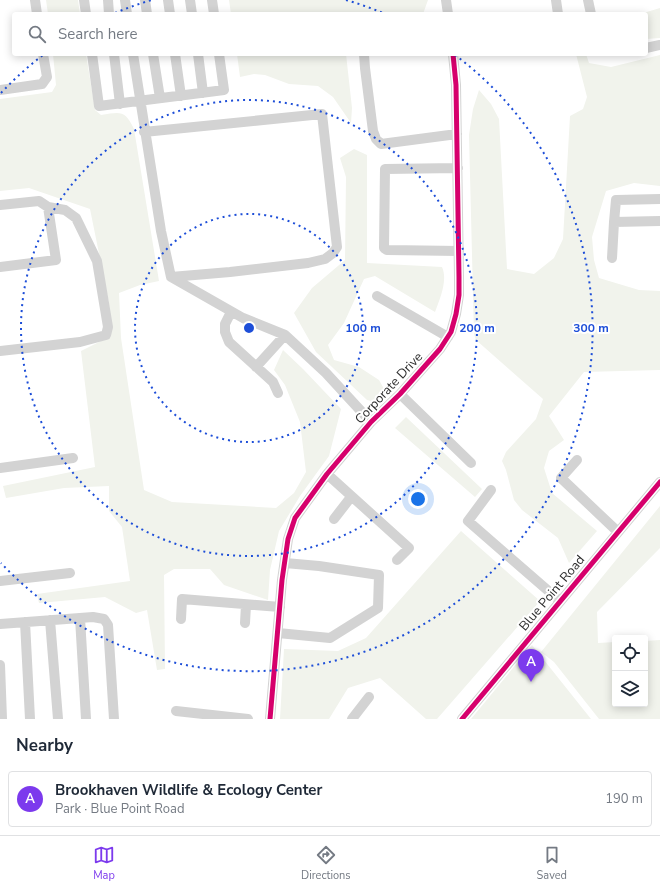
<!DOCTYPE html>
<html lang="en">
<head>
<meta charset="utf-8">
<style>
  body { margin:0; font-family:"Nunito Sans",sans-serif; background:#f2f2f3; color:#1f2937 }
  .controls { position:absolute; right:12px; bottom:12px; display:grid; overflow:hidden; border-radius:4px; box-shadow:0 2px 10px #0003 }
  .controls button { width:36px; height:36px; display:grid; place-items:center; padding:0; border:0; border-bottom:1px solid #e0e1e3; background:#fff; color:#1f2937; font:20px sans-serif }
  .you { position:absolute; left:418px; top:499px; width:14px; height:14px; margin:-10px; border:3px solid #fff; border-radius:50%; background:#1a73e8; box-shadow:0 0 0 6px #1a73e833 }
  .badge { display:grid; place-items:center; width:26px; height:26px; border-radius:50%; background:#7c3aed; color:#fff; font-size:13px; font-weight:700 }
  .pin { position:absolute; translate:-50% -33px; filter:drop-shadow(0 1px 2px #0008) }
  .pin::after { content:''; position:absolute; top:21px; width:14px; height:12px; background:inherit; clip-path:polygon(0 0,100% 0,50% 100%) }
  .list { margin:0; padding:0; list-style:none }
  h2 { display:flex; justify-content:space-between; align-items:center; height:52px; margin:0; padding:0 16px; font-size:17px }
  h2 small { font-size:13px; font-weight:400; color:#747a83 }
  .list li { display:grid; grid-template-columns:26px 1fr auto; gap:12px; align-items:center; box-sizing:border-box; height:56px; margin:0 8px 8px; padding:0 8px; border:1px solid #e0e1e3; border-radius:4px }
  .list b { display:block; font-size:15px; white-space:nowrap }
  .list p { margin:0; font-size:13px; white-space:nowrap; color:#747a83 }
  .list em { font-size:13px; font-style:normal; color:#747a83 }
  .icon { flex:none; width:22px; height:22px; fill:none; stroke:currentColor; stroke-width:2; stroke-linecap:round; stroke-linejoin:round }
  .map { position:relative; flex:none; width:660px; height:719px; overflow:hidden }
  .search { position:absolute; background:#fff; box-shadow:0 2px 10px #0003; left:12px; right:12px; top:12px; height:44px; display:flex; align-items:center; gap:10px; box-sizing:border-box; padding:0 14px; border-radius:4px; color:#747a83; font-size:15px }
  .sheet { height:116px; background:#fff }
  nav { display:flex; justify-content:space-around; align-items:center; box-sizing:border-box; height:56px; border-top:1px solid #e0e1e3; background:#fff; font-size:11px; color:#747a83 }
  nav a { display:grid; justify-items:center; gap:2px }
  nav .on { color:#7c3aed }
  .map>svg:first-child { display:block }
  .green { fill:#f1f3ec }
  .lines { fill:none; stroke-linecap:round; stroke-linejoin:round }
  .minor { stroke:#d3d3d3; stroke-width:10 }
  .cycleway-casing { stroke:#fff; stroke-width:8 }
  .cycleway { stroke:#d6006c; stroke-width:5 }
  .ring { fill:none; stroke:#1d4ed8; stroke-width:2; stroke-dasharray:2 4 }
  .labels { text-anchor:middle; dominant-baseline:central; stroke-width:4; stroke-linejoin:round; paint-order:stroke }
  .street-label { font-size:13px; fill:#2e2e2e; stroke:#fff }
  .centre { fill:#1d4ed8; stroke:#fff; stroke-width:2 }
  .ring-label { font-size:12px; text-anchor:middle; font-weight:bold; fill:#1d4ed8; stroke:#fff; stroke-width:4; stroke-linejoin:round; paint-order:stroke }
</style>
</head>
<body>
<div class="map">
<svg width="660" height="719" viewBox="0 0 660 719">
  <rect width="100%" height="100%" fill="#fff"/>
  <!-- green -->
  <path class="green" d="M46,0h32l2,14h-32z
    M229,0h199l-5,14h-192z
    M660,8v30l-14,1v-25h-6z
    M53,54h33l9,56 6,5c20,-3 24,-5 33,14l25,152 -19,4 -21,8 2,45 23,152 28,12 104,6 18,-15 12,-21 -6,-50 -15,-37 -11,-15 9,-20 20,19 38,40 -12,47 -29,40 -21,35 -9,39 -2,30 -44,-15 -14,-16h-36l-10,6 1,94 -8,1 -10,-60 -11,3 -31,-16 -66,6 -2,-9 93,-13 -8,-54 -13,-16v-25l-45,2 -58,10 -3,-12 92,-19 -14,-116 30,-15 -2,-33 -19,-94 -61,-21 -29,3v-92l52,-7 4,-7z
    M237,54h109l6,54 -1,15 -18,-26 -15,-11 -29,-2 -24,-9 -11,-1 -14,3z
    M576,54h10l3,9 22,4 49,-12v131l-26,-3 -28,8 -14,46 2,23 5,18 40,12 21,1v79l-76,2 -35,44 15,24 -15,11 -5,17 8,25 45,38 -28,32 -11,-25 -36,-28 -8,-10 -8,-30 -4,-9 4,-9 30,-33 7,-20 -67,-59 -2,-6 -5,-199 4,-26 6,-19 12,14 8,15 8,150 27,5 20,-16 9,-19 7,-123 13,-7 4,-12z
    M354,149l13,6v108l75,4c6,13 -2,32 -7,45l-60,-36 -11,3 -20,44 -16,22 6,15 25,7 20,13 9,16 -9,7 -12,-3 -51,-48 -22,-39 18,-25 33,-28 1,-83 -6,-19z
    M406,417l76,72 -7,8 -80,-69z
    M660,506v42l-63,64 1,31 17,-1v62h30v-63l15,-1v79h-61l-45,-57 -13,-10z
    M461,531l79,70 -103,118h-11l-46,-41 -32,10 -19,31h-49l4,-70 54,2 28,-13z
    M532,645l59,74h-120z"/>
  <g class="lines">
    <!-- minor -->
    <path class="minor" d="M35,0l2,14
      M84,0l2,14
      M108,0l1,14
      M125,0l2,14
      M145,0l2,14
      M168,0l2,14
      M190,0l2,14
      M212,0l2,14
      M446,0l2,14
      M556,0l2,14
      M588,0l3,14
      M646,48l14,-3
      M92,54l7,52 125,-16 -5,-36
      M114,54l6,50
      M133,54l28,177 10,46 72,41 42,17 41,38 45,49
      M153,54l7,44
      M175,54l6,42
      M198,54l5,39
      M364,54l1,14 8,63 3,8 5,5 76,-10
      M0,90l42,-6 5,-7 -4,-23
      M144,132l178,-18 15,133 -4,6 -8,6 -17,4 -78,9 -59,5
      M458,168l-73,1 -1,79 3,2 72,1
      M0,205l39,-4 9,6 8,53 -56,7
      M614,222l2,-22 44,-1
      M612,258l2,-36 46,-1
      M377,296l71,41
      M231,312l-6,12v8l4,10 44,40 5,11
      M0,351l80,-9 26,-7 2,-8 -11,-66 -21,-43 -11,-8 -17,-3
      M256,367l29,-32
      M400,394l71,69
      M577,460l-16,18 57,54
      M0,468l73,-10
      M327,474l82,74 -12,12
      M491,490l-23,31 92,80
      M334,519l17,-22
      M0,581l70,-8
      M80,618l6,101
      M181,619l1,-20 98,8
      M50,620l8,99
      M25,622l5,97
      M245,623l1,-18
      M0,624l93,-7 11,2 4,6 6,94
      M278,633l52,5 48,-30 1,-33 -60,-9 -34,-3
      M0,665l2,54
      M176,711l72,8
      M270,719l12,-139 6,-41 7,-21 32,-44 44,-52 29,-28 40,-45 11,-17 5,-18 3,-19v-18l-3,-192 -3,-31
      M352,719l17,-22
      M462,719l198,-237"/>
    <!-- cycleway casing -->
    <g class="cycleway-casing">
      <path id="cycleway" d="M270,719l12,-139 6,-41 7,-21 32,-44 44,-52 29,-28 40,-45 11,-17 5,-18 3,-19v-18l-3,-192 -3,-31
        M462,719l198,-237"/>
    </g>
    <!-- cycleway -->
    <use href="#cycleway" class="cycleway"/>
  </g>
  <!-- distance rings -->
  <g class="ring">
    <circle cx="249" cy="328" r="114"/>
    <circle cx="249" cy="328" r="228"/>
    <path d="M1 93A342 342 0 0 1 43 55M115 13A342 342 0 0 1 152 0M346 0A342 342 0 0 1 383 13M455 55A342 342 0 1 1 1 563"/>
  </g>
  <g class="labels">
    <!-- street labels -->
    <g class="street-label">
      <text transform="translate(389 388) rotate(-47)">Corporate Drive</text>
      <text transform="translate(552 593) rotate(-50)">Blue Point Road</text>
    </g>
  </g>
  <circle cx="249" cy="328" r="6" class="centre"/>
  <g class="ring-label">
    <text x="363" y="332">100 m</text>
    <text x="477" y="332">200 m</text>
    <text x="591" y="332">300 m</text>
  </g>
</svg>
<div class="controls">
<button><svg class="icon" aria-label="locate" viewBox="0 0 24 24"><circle cx="12" cy="12" r="6"/><path d="M12 2v4M12 18v4M2 12h4M18 12h4"/></svg></button>
<button><svg class="icon" aria-label="layers" viewBox="0 0 24 24"><path d="M12 4l9 5-9 5-9-5zM3 14l9 5 9-5"/></svg></button>
</div>
<div class="you"></div>
<div class="pin badge" style="left:531px;top:682px">A</div>
<div class="search"><svg class="icon" aria-label="search" viewBox="0 0 24 24"><circle cx="10" cy="10" r="6"/><path d="M15 15l6 6"/></svg>Search here</div>
</div>
<section class="sheet">
<h2>Nearby<small></small></h2>
<ul class="list">
<li><span class="badge">A</span><div><b>Brookhaven Wildlife &amp; Ecology Center</b><p>Park · Blue Point Road</p></div><em>190 m</em></li>
</ul>
</section>
<nav>
<a class="on"><svg class="icon" aria-label="map" viewBox="0 0 24 24"><path d="M3 6l6-2 6 2 6-2v14l-6 2-6-2-6 2zM9 4v14M15 6v14"/></svg>Map</a>
<a><svg class="icon" aria-label="directions" viewBox="0 0 24 24"><path d="M12 3l9 9-9 9-9-9zM9 14v-3h6M13 9l2 2-2 2"/></svg>Directions</a>
<a><svg class="icon" aria-label="saved" viewBox="0 0 24 24"><path d="M7 4h10v16l-5-4-5 4z"/></svg>Saved</a>
</nav>
</body>
</html>
